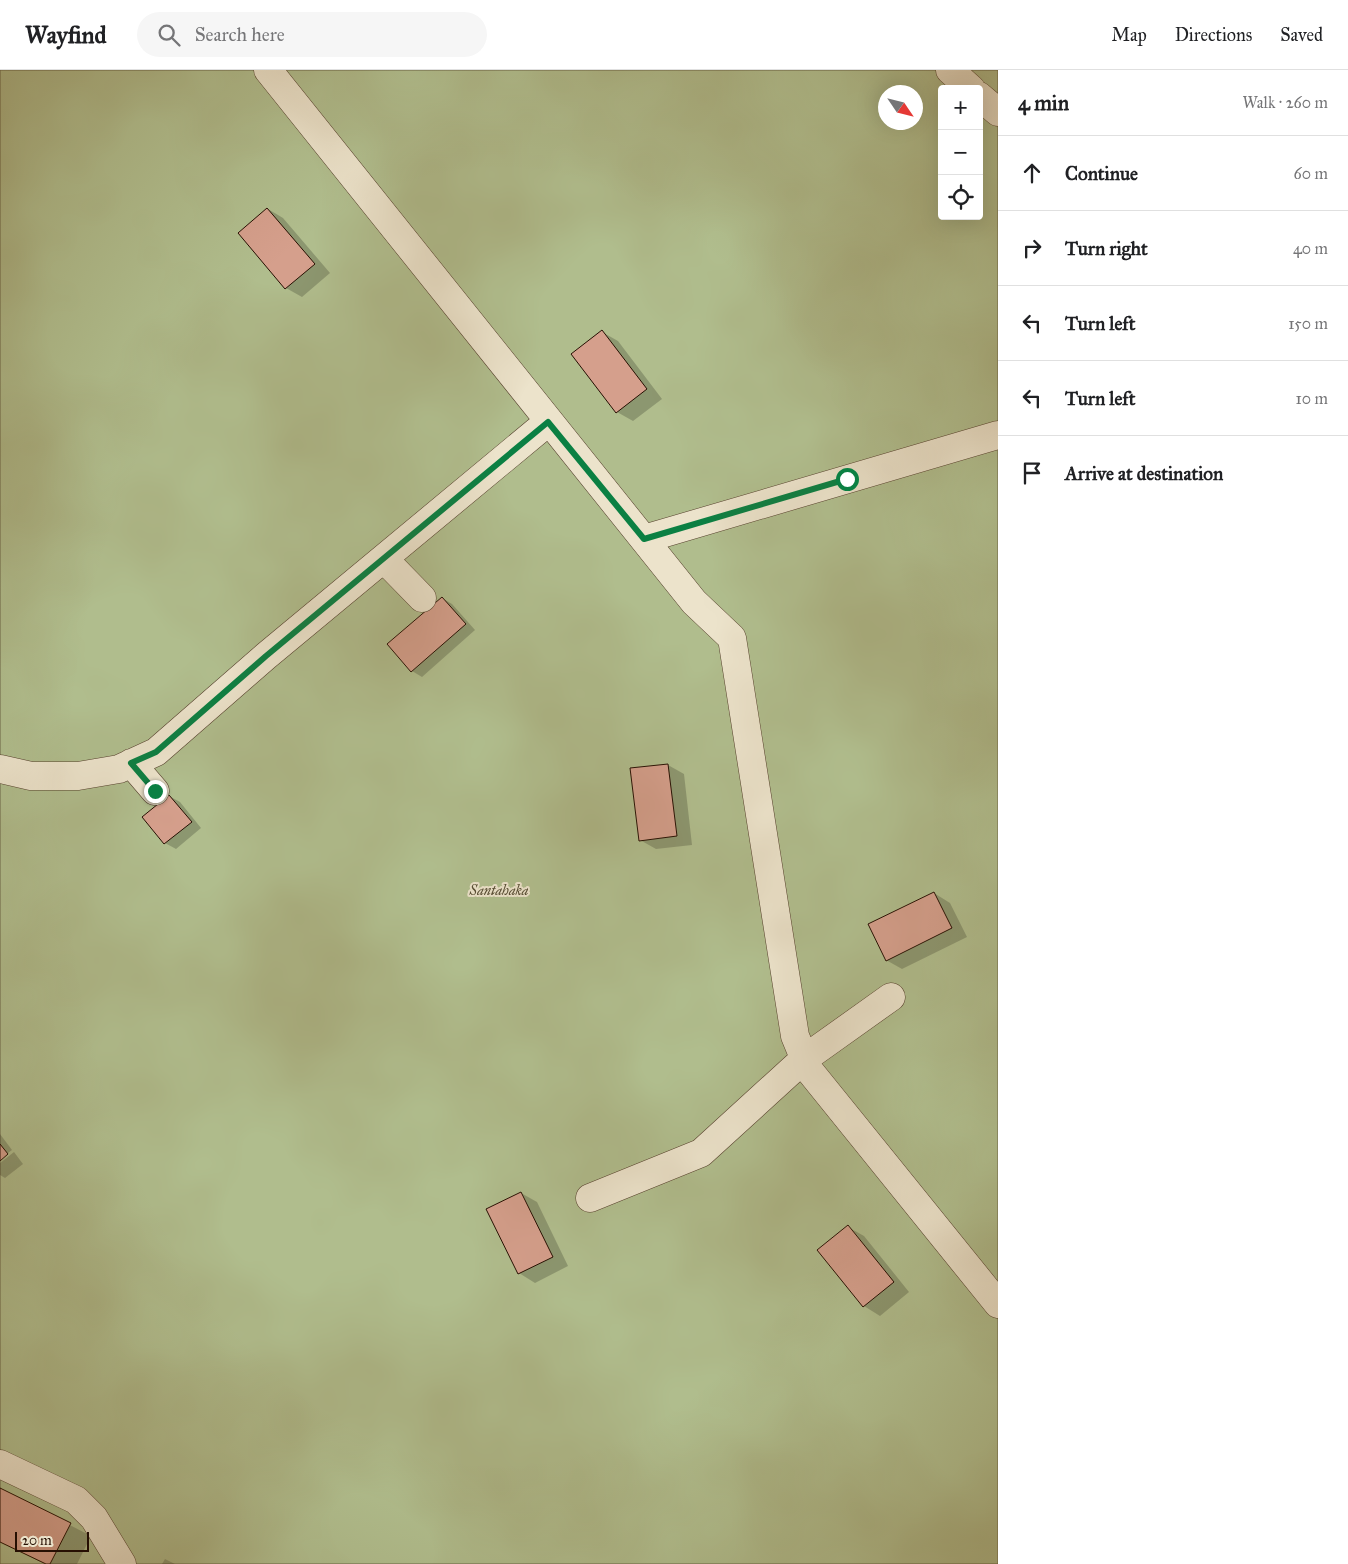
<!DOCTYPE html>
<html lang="en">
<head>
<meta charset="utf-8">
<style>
  body { margin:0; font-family:"IM FELL Great Primer",serif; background:#f6f6f6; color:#202124 }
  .controls { position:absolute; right:15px; top:15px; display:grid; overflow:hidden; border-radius:5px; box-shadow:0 5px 20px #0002 }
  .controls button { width:45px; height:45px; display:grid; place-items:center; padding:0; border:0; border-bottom:1px solid #e0e0e0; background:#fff; color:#202124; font:25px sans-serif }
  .compass { position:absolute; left:878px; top:15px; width:45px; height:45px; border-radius:50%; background:#fff; box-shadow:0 5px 20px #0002; rotate:125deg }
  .scale { position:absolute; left:15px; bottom:12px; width:74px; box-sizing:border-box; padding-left:5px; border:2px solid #260f02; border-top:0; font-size:14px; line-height:18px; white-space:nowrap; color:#260f02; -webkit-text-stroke:4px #ece3cb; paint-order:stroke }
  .stop { position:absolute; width:15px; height:15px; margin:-11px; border:4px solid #0b8043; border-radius:50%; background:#fff }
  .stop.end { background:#0b8043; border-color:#fff; box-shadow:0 1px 5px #0008 }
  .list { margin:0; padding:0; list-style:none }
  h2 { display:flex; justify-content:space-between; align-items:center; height:65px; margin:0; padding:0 20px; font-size:21px }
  h2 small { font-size:16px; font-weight:400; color:#757577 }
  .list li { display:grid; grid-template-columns:32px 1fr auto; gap:15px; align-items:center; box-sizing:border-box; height:75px; padding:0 20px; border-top:1px solid #e0e0e0 }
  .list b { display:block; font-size:19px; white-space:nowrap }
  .list em { font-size:16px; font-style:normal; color:#757577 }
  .icon { flex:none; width:28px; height:28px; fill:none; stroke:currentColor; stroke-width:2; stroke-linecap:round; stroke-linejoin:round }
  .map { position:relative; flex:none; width:998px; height:1494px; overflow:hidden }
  header { display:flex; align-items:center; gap:30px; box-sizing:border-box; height:70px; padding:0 25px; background:#fff; border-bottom:1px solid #e0e0e0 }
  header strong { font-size:24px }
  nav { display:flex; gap:28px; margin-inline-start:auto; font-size:18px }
  .search { width:350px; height:45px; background:#f6f6f6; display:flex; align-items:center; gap:12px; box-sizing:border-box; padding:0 18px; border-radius:28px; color:#757577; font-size:19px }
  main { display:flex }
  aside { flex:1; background:#fff }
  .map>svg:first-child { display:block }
  .green { fill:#b0bd8d; stroke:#6b6648; fill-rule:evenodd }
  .shadow { fill:#0003 }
  .building { fill:#d59f8c; stroke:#260f02 }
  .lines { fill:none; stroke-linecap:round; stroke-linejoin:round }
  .minor-casing { stroke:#55402d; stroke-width:29 }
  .minor { stroke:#ece3cb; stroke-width:28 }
  .route { stroke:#0b8043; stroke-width:6 }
  .labels { text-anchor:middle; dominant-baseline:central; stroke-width:4; stroke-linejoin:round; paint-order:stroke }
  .park-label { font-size:14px; font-style:italic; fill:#564c33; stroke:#ece3cb }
</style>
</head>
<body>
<header>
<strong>Wayfind</strong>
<div class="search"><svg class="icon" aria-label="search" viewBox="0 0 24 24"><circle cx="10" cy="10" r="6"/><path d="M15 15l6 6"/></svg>Search here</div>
<nav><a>Map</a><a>Directions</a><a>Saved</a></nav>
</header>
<main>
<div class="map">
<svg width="998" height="1494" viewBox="0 0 998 1494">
  <rect width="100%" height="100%" fill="#e2d4af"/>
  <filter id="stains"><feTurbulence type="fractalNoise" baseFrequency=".004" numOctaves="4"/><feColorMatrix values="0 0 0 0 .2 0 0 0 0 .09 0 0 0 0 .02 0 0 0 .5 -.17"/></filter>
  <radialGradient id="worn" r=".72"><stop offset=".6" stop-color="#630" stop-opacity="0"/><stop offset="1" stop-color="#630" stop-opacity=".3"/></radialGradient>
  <!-- green -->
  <path class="green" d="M0,0h998v1494h-998zM942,19h37v127h-37zM886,22h30v30h-30z"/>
  <!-- shadow -->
  <path class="shadow" d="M268,139l15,9 47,55 -28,24 -16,-9z
    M602,262l16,9 44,58 -29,22 -16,-9z
    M442,528l10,6 23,26 -53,47 -10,-6z
    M668,695l16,9 8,71 -36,4 -16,-9z
    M169,726l11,6 21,26 -25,21 -11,-6z
    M934,823l16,10 17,34 -65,32 -16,-9z
    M0,1064l12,16 -12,9z
    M14,1082l9,12 -18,14 -5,-3v-12z
    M521,1123l16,9 31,64 -33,17 -16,-10z
    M848,1157l16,9 45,56 -29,24 -16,-10 -45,-56z
    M0,1419l91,47 -14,28h-32l-45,-22z
    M165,1489l10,5h-13z"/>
  <!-- building -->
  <path class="building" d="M267,138l48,56 -30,25 -47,-56z
    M602,260l45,59 -31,24 -45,-59z
    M442,527l24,27 -55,48 -24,-28z
    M668,694l9,72 -38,5 -9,-73z
    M169,725l23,27 -28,22 -22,-27z
    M934,822l18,36 -66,33 -18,-37z
    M0,1074l8,10 -8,7z
    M521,1122l32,65 -35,17 -32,-65z
    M848,1155l46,57 -31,25 -46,-57z
    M0,1418l71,35 -21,41h-4l-46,-22z"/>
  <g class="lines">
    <!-- minor casing -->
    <g class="minor-casing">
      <path id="minor" d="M268,0l426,532 38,36 63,398 14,34 189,234
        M950,0l21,19
        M979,26l19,16
        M644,469l354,-104
        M384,489l38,39
        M131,693l24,28
        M0,699l31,7h47l41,-7 37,-17 110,-96 282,-234
        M590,1128l111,-45 103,-94 87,-62
        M0,1394l76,36 18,18 28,46"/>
    </g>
    <!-- minor -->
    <use href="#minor" class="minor"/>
  </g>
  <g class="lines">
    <!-- route -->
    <path class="route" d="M155,721l-24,-28 25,-11 110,-96 282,-234 96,117 203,-60"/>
  </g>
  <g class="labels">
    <!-- park labels -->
    <g class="park-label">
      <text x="499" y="820">Santahaka</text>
    </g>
  </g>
  <rect width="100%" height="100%" filter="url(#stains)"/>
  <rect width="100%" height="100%" fill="url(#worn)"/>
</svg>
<div class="controls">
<button>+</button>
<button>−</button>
<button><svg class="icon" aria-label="locate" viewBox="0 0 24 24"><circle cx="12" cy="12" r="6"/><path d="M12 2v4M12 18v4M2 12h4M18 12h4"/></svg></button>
</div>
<svg class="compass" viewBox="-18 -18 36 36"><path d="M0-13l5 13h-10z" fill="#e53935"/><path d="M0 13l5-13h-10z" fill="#757577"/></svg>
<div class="scale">20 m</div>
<div class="stop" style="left:847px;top:409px"></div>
<div class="stop end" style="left:155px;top:721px"></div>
</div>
<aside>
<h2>4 min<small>Walk · 260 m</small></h2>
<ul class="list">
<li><svg class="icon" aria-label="ahead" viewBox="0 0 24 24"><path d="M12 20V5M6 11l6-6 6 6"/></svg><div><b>Continue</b></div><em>60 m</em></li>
<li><svg class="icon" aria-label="right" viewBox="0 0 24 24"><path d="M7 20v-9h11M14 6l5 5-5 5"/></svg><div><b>Turn right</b></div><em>40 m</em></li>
<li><svg class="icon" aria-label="left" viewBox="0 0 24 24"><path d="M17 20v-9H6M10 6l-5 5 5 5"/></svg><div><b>Turn left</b></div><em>150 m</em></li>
<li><svg class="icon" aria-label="left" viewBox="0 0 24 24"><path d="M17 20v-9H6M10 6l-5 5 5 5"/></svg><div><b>Turn left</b></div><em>10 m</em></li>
<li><svg class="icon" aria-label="arrive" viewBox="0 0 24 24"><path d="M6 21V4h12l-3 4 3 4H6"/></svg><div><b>Arrive at destination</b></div></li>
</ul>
</aside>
</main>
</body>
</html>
